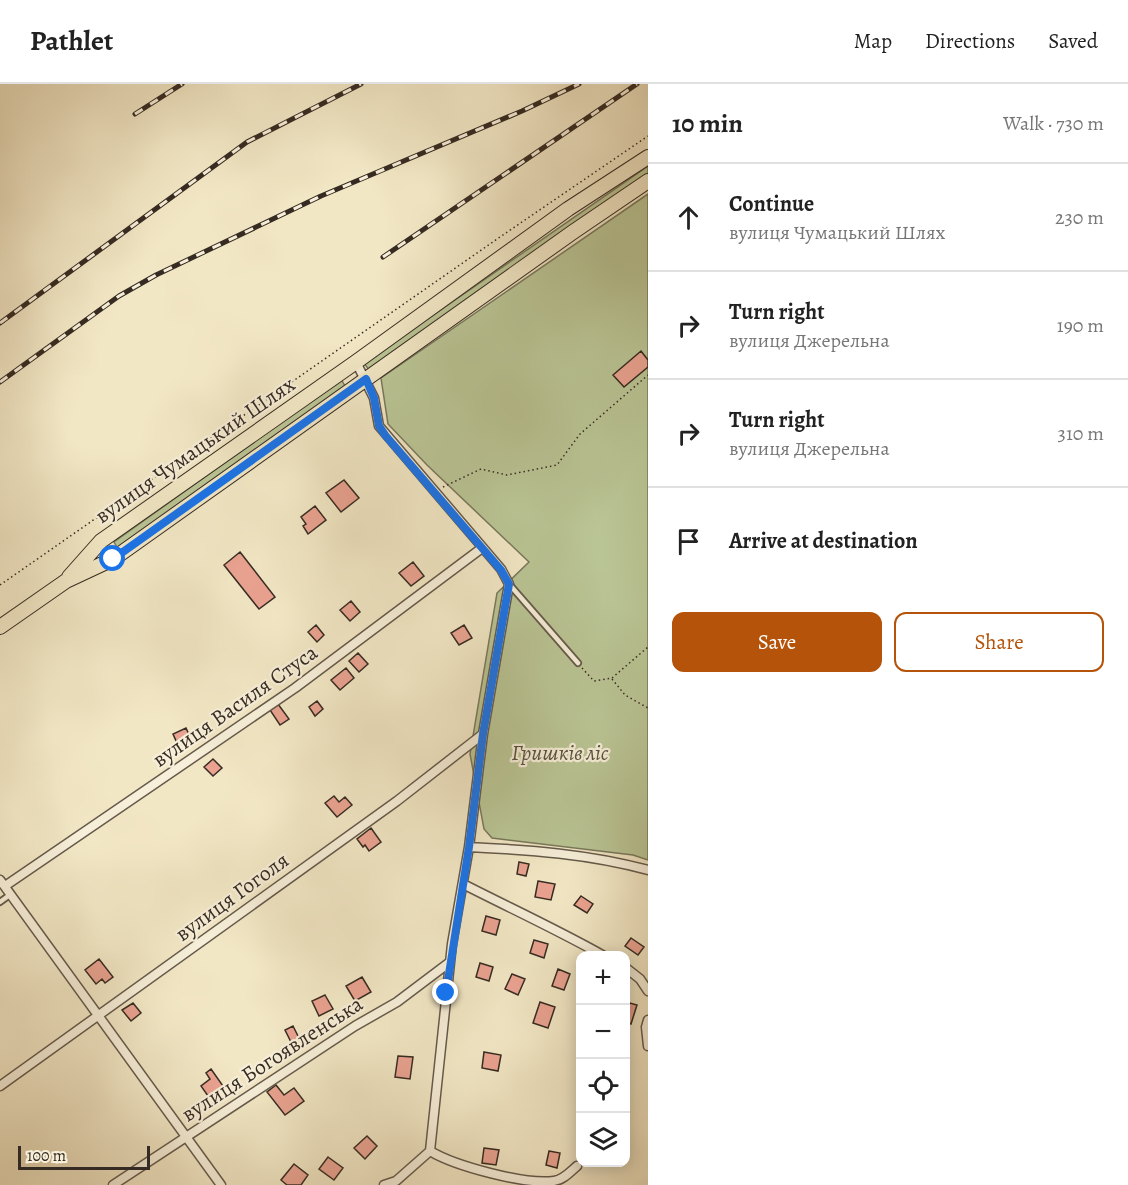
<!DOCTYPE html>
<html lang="en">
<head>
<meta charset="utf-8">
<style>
  body { margin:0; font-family:Alegreya,serif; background:#f6f6f6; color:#222 }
  .controls { position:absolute; right:18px; bottom:18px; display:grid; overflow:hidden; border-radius:12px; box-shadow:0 3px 15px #0003 }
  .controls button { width:54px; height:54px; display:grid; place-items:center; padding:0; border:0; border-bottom:2px solid #e0e0e0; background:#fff; color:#222; font:30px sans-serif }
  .scale { position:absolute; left:18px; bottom:15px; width:132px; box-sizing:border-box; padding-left:6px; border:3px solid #362b22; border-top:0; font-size:16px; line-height:21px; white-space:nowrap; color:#362b22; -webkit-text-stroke:4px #f7efd9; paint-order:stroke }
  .stop { position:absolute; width:18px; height:18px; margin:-14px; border:4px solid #1a73e8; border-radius:50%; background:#fff }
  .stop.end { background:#1a73e8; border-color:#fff; box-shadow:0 2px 6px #0008 }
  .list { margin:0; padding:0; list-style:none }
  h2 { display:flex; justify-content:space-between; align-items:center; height:78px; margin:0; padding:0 24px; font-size:26px }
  h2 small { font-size:20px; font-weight:400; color:#767676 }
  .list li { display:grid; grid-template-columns:39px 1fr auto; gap:18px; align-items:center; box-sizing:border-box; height:108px; padding:0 24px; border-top:2px solid #e0e0e0 }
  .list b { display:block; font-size:22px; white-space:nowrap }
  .list p { margin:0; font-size:20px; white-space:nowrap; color:#767676 }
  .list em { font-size:20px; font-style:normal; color:#767676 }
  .actions { display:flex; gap:12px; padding:18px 24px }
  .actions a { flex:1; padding:14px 0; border:2px solid #b45309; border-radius:12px; text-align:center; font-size:21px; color:#b45309 }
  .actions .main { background:#b45309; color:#fff }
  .icon { flex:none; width:33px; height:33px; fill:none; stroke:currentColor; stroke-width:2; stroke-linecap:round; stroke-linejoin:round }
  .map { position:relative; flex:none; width:648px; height:1101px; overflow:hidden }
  header { display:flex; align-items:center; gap:36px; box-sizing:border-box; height:84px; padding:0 30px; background:#fff; border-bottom:2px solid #e0e0e0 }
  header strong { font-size:28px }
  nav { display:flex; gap:33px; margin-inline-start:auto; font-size:21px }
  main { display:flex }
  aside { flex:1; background:#fff }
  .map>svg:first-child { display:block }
  .green { fill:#bac595; stroke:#78785c; stroke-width:1.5 }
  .building { fill:#eaa391; stroke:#362b22; stroke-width:1.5 }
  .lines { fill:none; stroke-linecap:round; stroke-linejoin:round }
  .service-casing { stroke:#655a4b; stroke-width:8 }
  .minor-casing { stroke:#655a4b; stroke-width:11 }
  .primary-casing { stroke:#362b22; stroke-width:16 }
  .path { stroke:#362b22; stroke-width:1.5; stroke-dasharray:1.5 3; stroke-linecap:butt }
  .service { stroke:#f7efd9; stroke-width:4.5 }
  .minor { stroke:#f7efd9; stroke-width:8 }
  .primary { stroke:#f2e7c5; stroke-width:14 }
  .rail-casing { stroke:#362b22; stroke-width:5 }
  .rail { stroke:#f7efd9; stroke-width:3; stroke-dasharray:9; stroke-linecap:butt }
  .route { stroke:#1a73e8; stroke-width:8 }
  .labels { text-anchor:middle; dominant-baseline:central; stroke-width:4.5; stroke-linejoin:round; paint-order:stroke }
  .street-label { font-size:22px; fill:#362b22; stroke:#f7efd9 }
  .park-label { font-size:22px; font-style:italic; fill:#57523f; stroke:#f7efd9 }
</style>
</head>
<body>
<header>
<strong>Pathlet</strong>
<nav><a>Map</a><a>Directions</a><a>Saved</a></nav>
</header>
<main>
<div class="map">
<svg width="648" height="1101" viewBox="0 0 648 1101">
  <rect width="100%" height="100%" fill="#f2e7c5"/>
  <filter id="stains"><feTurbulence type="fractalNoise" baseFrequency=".00333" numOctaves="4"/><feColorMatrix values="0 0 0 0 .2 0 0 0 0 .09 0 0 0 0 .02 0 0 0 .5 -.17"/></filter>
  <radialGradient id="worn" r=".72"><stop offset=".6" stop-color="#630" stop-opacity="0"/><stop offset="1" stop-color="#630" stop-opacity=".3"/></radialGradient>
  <!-- green -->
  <path class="green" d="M648,82v9l-279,195 -5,-7z
    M648,110v666l-15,-5 -141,-17 -8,-9 -14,-75 27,-161 32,-31 -102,-97 -39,-41 -7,-46z
    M341,295l4,7 -227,163 -4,-7z"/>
  <!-- building -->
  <path class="building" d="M641,267l7,9v7l-24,20 -11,-12z
    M344,396l15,18 -18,14 -15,-19z
    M315,422l11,14 -18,14 -5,-8 3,-2 -5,-7z
    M240,468l35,45 -16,12 -35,-44z
    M413,478l11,14 -13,10 -12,-13z
    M351,517l9,11 -10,9 -10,-11z
    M316,541l8,10 -7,7 -9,-10z
    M464,541l8,13 -13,7 -8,-12z
    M358,569l10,11 -9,8 -10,-11z
    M346,584l8,10 -14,12 -9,-10z
    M317,617l6,8 -8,7 -6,-9z
    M278,620l11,15 -9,6 -10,-15z
    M186,644l4,9 -13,6 -4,-9z
    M213,675l9,9 -9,8 -9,-9z
    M334,712l5,6 6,-5 7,8 -15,12 -12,-14z
    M371,744l10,14 -12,9 -4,-6 -2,2 -6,-8z
    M519,778l10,2 -3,12 -9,-2z
    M538,797l17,3 -4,16 -16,-3z
    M581,812l12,8 -6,9 -13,-8z
    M486,832l14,4 -4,15 -14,-4z
    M631,854l13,9 -6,8 -13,-9z
    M534,856l14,4 -4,14 -14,-5z
    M99,875l14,18 -8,6 -3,-4 -6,5 -11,-14z
    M480,879l13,4 -4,14 -13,-4z
    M558,885l12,5 -6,16 -12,-4z
    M512,890l13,5 -7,16 -13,-6z
    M362,893l9,15 -16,9 -9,-15z
    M325,911l8,14 -14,7 -7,-15z
    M540,918l15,5 -7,21 -15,-5z
    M626,918l11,3 -6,19 -5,-2z
    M133,919l8,10 -10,8 -9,-11z
    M293,942l7,14 -8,4 -7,-14z
    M484,968l17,3 -3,16 -16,-3z
    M398,972l15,1 -3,22 -15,-2z
    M211,985l12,17 -15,10 -7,-10 9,-7 -4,-6z
    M276,1001l8,10 10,-7 10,13 -19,14 -18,-23z
    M367,1052l10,10 -12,13 -11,-11z
    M484,1064l15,2 -3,15 -14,-2z
    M549,1067l11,2 -3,15 -11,-3z
    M328,1073l15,11 -9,12 -15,-11z
    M294,1080l14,11 -7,10h-14l-6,-5z"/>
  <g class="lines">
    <!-- service casing -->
    <g class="service-casing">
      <path id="service" d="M509,500l69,79
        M0,818l11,-8"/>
    </g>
    <!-- minor casing -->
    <g class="minor-casing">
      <path id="minor" d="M356,278l18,36 5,28 122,143 8,15 -26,150 -14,113 -17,97 -22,207 -34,30 -12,4
        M469,763c61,3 120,7 179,23
        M0,796l221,305
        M463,800c47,24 95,46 141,72
        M5,802l290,-198 187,-140
        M626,884l14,11 8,12
        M648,936l-2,7 2,19
        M0,1002l397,-285 86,-67
        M430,1067c25,15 95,34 124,30 9,-1 16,-9 23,-15
        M113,1101l242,-159 42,-24 53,-40"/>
    </g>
    <!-- primary casing -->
    <g class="primary-casing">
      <path id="primary" d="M69,493l32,-36 255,-179 212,-153 80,-52
        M0,543l66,-46 47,-22 460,-327 75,-51"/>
    </g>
    <!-- path -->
    <path class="path" d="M443,403l38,-18 26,6 50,-10 23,-31 68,-59
      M0,501l500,-348 148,-101
      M582,584l12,13 18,-3 36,-31
      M612,595l13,16 23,13"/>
    <!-- service -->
    <use href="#service" class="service"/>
    <!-- minor -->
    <use href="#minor" class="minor"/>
    <!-- primary -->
    <use href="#primary" class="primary"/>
    <!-- rail casing -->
    <g class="rail-casing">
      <path id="rail" d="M135,30l47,-30
        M383,173l254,-173
        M0,239l247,-181 114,-58
        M0,298l119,-86 37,-21 165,-79 201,-85 57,-27"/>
    </g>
    <!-- rail -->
    <use href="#rail" class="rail"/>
  </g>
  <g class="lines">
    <!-- route -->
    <path class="route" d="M113,475l253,-180 8,19 5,28 6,9 116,135 8,14 -26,150 -14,113 -23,146"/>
  </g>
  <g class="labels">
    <!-- street labels -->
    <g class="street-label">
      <text transform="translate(195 366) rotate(-35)">вулиця Чумацький Шлях</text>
      <text transform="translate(235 622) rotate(-35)">вулиця Василя Стуса</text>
      <text transform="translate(232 813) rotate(-36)">вулиця Гоголя</text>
      <text transform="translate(272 975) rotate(-33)">вулиця Богоявленська</text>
    </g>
    <!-- park labels -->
    <g class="park-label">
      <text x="560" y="669">Гришків ліс</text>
    </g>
  </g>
  <rect width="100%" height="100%" filter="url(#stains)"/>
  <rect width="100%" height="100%" fill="url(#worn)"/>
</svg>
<div class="controls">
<button>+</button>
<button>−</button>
<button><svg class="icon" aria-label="locate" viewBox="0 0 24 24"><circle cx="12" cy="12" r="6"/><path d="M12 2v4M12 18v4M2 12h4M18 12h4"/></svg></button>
<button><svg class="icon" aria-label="layers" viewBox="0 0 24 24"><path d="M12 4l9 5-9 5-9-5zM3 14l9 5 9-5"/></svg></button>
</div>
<div class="scale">100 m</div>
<div class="stop" style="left:113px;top:475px"></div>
<div class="stop end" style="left:446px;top:909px"></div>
</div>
<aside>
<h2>10 min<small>Walk · 730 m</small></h2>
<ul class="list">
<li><svg class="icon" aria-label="ahead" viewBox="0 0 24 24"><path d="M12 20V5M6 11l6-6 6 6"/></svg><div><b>Continue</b><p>вулиця Чумацький Шлях</p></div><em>230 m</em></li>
<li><svg class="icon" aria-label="right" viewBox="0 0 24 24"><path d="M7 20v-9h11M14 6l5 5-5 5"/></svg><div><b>Turn right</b><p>вулиця Джерельна</p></div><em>190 m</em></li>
<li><svg class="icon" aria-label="right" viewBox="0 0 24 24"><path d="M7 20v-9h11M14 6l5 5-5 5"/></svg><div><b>Turn right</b><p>вулиця Джерельна</p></div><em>310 m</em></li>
<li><svg class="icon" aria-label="arrive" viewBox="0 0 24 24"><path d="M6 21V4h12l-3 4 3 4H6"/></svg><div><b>Arrive at destination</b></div></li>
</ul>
<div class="actions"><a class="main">Save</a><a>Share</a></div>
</aside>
</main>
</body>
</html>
